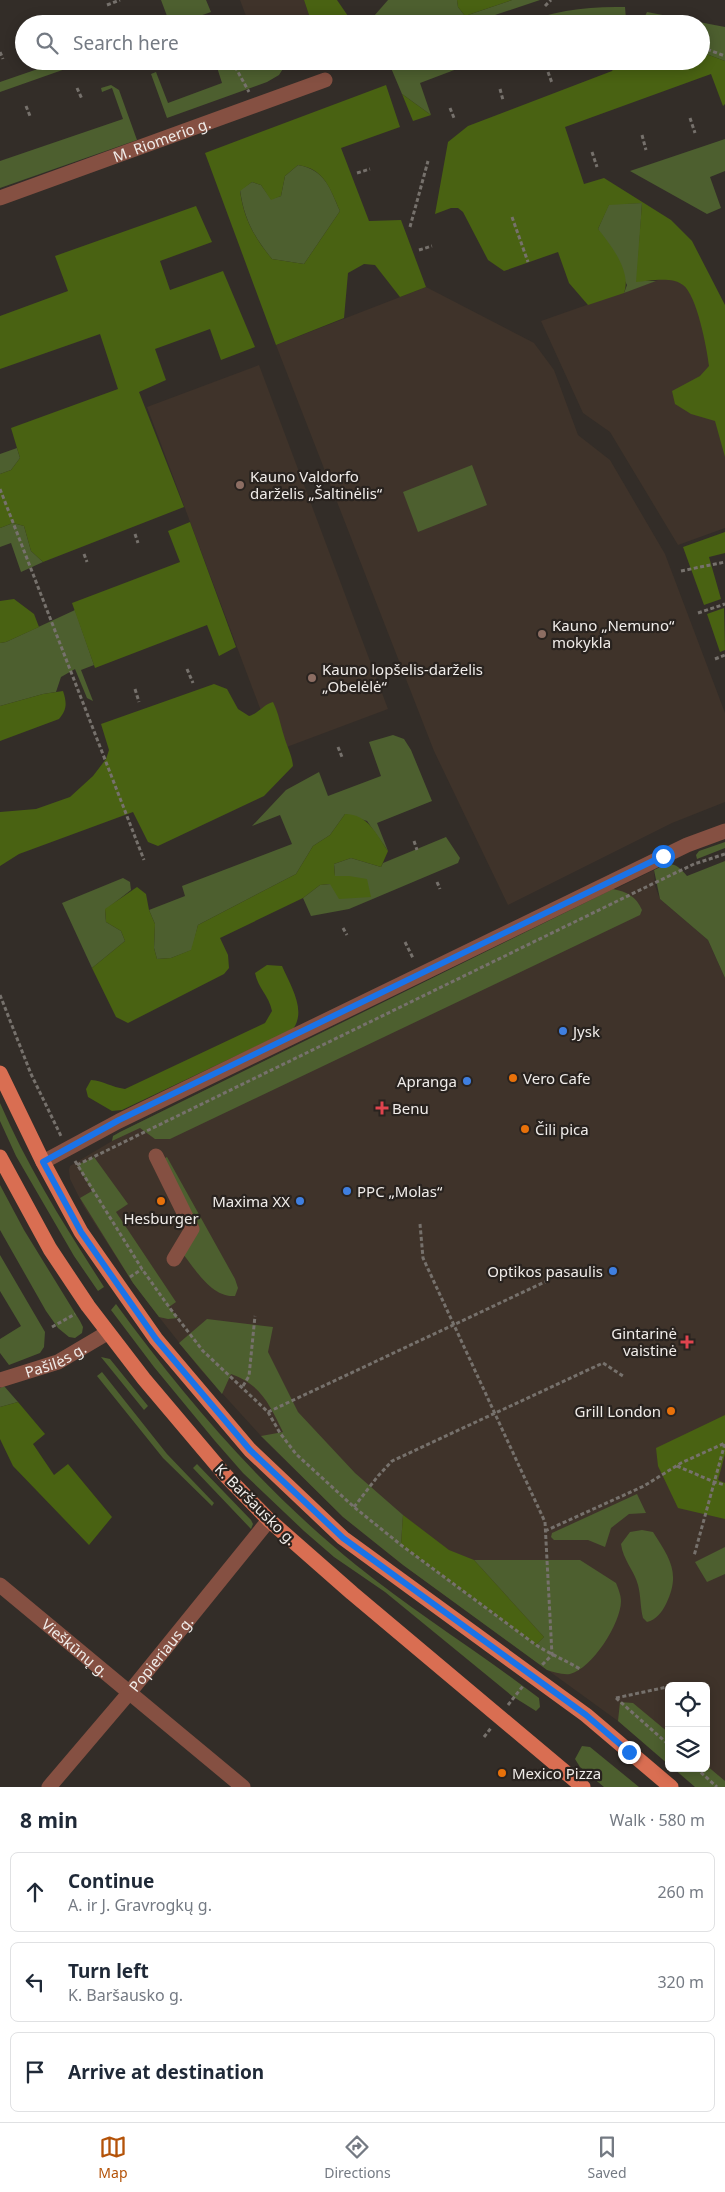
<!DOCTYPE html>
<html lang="en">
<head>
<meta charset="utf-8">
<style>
  body { margin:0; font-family:"Noto Sans",sans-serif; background:#f6f6f7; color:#1f2937 }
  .controls { position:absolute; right:15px; bottom:15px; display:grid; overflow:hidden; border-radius:8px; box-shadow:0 2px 12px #0003 }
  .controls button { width:45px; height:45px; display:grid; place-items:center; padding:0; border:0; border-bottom:1px solid #e0e1e3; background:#fff; color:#1f2937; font:25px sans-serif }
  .stop { position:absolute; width:15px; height:15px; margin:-11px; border:4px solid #1a73e8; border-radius:50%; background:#fff }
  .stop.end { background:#1a73e8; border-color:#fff; box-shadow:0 1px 5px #0008 }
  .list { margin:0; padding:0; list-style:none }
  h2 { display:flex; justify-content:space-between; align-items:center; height:65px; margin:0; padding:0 20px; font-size:21px }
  h2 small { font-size:16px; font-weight:400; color:#747a83 }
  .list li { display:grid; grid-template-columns:32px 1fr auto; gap:15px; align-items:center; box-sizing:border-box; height:80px; margin:0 10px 10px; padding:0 10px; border:1px solid #e0e1e3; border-radius:8px }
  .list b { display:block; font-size:19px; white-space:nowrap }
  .list p { margin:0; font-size:16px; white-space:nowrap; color:#747a83 }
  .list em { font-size:16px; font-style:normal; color:#747a83 }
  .icon { flex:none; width:28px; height:28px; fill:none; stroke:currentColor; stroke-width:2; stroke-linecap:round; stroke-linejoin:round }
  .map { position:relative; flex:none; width:725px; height:1787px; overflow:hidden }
  .search { position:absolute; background:#fff; box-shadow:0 2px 12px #0003; left:15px; right:15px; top:15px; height:55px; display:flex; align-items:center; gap:12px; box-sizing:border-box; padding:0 18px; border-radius:28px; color:#747a83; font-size:19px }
  .sheet { height:335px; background:#fff }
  nav { display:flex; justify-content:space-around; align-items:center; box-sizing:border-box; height:70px; border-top:1px solid #e0e1e3; background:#fff; font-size:14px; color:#747a83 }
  nav a { display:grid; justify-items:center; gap:2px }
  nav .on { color:#b45309 }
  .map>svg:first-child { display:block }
  .built { fill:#3f332a }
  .green { fill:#4d5f2f }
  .forest { fill:#496212; fill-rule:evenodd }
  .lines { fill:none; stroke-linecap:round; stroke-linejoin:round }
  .path { stroke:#76716c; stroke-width:3; stroke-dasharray:4 2.5; stroke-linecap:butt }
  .minor { stroke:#855042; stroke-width:15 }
  .major { stroke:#d96e52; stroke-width:15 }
  .route { stroke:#1a73e8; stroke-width:6 }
  .education-dot { fill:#8d6e63; stroke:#29231f; stroke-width:2 }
  .shop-dot { fill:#3f7fe0; stroke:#29231f; stroke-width:2 }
  .food-dot { fill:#e8710a; stroke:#29231f; stroke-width:2 }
  .health-dot { fill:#e0444e; stroke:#29231f; stroke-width:2 }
  .labels { text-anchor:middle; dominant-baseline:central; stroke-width:4.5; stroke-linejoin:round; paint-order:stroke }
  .street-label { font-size:15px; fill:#f0ece9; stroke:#29231f }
  .poi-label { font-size:15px; fill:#f0ece9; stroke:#29231f; text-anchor:start }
</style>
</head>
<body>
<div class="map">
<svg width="725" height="1787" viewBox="0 0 725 1787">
  <rect width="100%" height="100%" fill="#332d28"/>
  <!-- built -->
  <path class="built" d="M240,0h64l8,24h-63z
    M689,269l36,115v144l-47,17 -68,-113 -27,-19 -42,-92z
    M426,287l108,56 20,27 24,65 32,25 55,94 60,159v89l-53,21 -164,82 -74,-154 -158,-406z
    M259,365l129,344 -112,42 -129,-344z
    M654,870l1,16 5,13 48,41 17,38v809l-19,-19v-82h-37v78l-51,-43 -215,-156 -60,-48 -82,-81 -61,-67 -41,-52 -26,-34 -49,-76 -14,-28 -1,-9 1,-4 42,-25 1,-5 7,-4z"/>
  <!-- green -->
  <path class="green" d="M161,0h45l5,12 -34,12h-33l23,-8z
    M388,0h69l1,7 7,9 47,-16h28l-72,24h-101z
    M625,7l1,12 -2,5h-106c35,-13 69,-18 107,-17z
    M647,12l78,15v34l-24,-9v-28h-60z
    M61,61h27l-88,31v-10z
    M215,61h73l-9,14 -12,7 -100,36 -16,-44 5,-2 12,31 54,-20z
    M412,61h66l-58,22 11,32 -29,-21 -11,-26z
    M111,85l8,5 18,50 -137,48v-27l123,-42 -11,-31 -10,4 -1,-4z
    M725,139v32l-15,6 11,31 -14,6 -77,-43z
    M298,165c28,5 32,24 42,46l-36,53 -32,-5c-18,-22 -28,-40 -32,-69l12,-8 9,3 10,14 10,-3 4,-20z
    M642,203l-5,78h19l-32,12 3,-8 -29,-56 11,-25z
    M17,448l3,10 -9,12 -11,4v-20z
    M472,465l15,40 -69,27 -15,-40z
    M13,523l11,3 7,25 12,11 -22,10 -10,-29 -11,4v-19z
    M75,610l19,55 -13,5 12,31 -6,-3 -12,-29 -14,8 -5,15 -13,2 -43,12v-63l6,-1z
    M393,735l11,4 7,11 21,51 -55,22 11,28 -21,-30 -22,-7 -15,21 -17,11 -17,28 -98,51 -6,25 -21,8 -14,1 -3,-11 1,-24 -6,-14 36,-14 -3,-10 110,-42 -12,-29 -28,11 34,-36 33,-18 9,24 53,-20 -12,-34z
    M446,837l14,21 -2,5 -109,46 -38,7 -8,-18 17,-13 10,-1 19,-8h-14l-1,-12 17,-6 30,9 2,-4z
    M725,842v6l-28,11 -1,-4 3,-4z
    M725,861v117l-17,-38 -48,-41 -6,-29c17,-8 20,-9 33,6z
    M123,878l7,4 1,8 -26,20 1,12 15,9 4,10 -33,27 -30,-65z
    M613,889c14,3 23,7 29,21l-2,5 -470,224h-15l-15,-11 -28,13 1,-5 7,-4z
    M0,1103c28,65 66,125 104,184l-6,4 -24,-35 -58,-100 -16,-35z
    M94,1157l34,47 -12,8 60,90 -7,5 9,11 -10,1 -9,-2 -26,-34 -53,-85 12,-7 -15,-26z
    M167,1157l68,122 3,9 -3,8c-23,2 -40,-27 -52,-42l14,-25 -34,-70z
    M0,1185l24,45 56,91 3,6 -1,6 -7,5 -6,-1 -11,-9 -12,-17 -46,-81z
    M0,1255l45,77 -1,15 -4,6 -31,12 -9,-12v-14l21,-13 -21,-35z
    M116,1304c70,96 147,186 240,261 58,47 123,87 183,133l1,9 -4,4 -24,-15 -127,-104 -51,-35 -30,-26 -61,-58 -28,-32 -61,-74 -43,-57z
    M207,1319l66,8 -5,25 30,60 57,61 48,42 -2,30 135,100 8,-8 -70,-77h106l36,23c2,5 5,12 5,18 0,22 -29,68 -51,73 -8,1 -16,-2 -23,-4l-144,-105 -60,-48 -82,-81 22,-4c-13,-26 -21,-47 -52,-58l-9,20 -43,-51z
    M101,1357l9,2 38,47 -4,4z
    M102,1372l65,82 47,49 -2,3 -49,-48 -66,-82z
    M4,1386l14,16 -18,5v-19z
    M197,1464l54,56 2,4 -2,5 -58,-61z
    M637,1494l9,19 -17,1 -18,14 -6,19 -17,-7h-34l-3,-3 1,-4z
    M642,1530l11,2c17,27 28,41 13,72 -4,8 -10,16 -19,18l-4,-4c-3,-11 -2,-22 -5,-33 -4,-15 -15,-25 -17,-41l9,-12z
    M725,1547v27l-18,8 -12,-20z
    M620,1702l13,1 36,30v32l-51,-44z
    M582,1746l8,1 49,40h-35l-24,-20 -5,-8z
    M706,1765l19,16v6h-30l-22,-19h33z"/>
  <!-- forest -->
  <path class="forest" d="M304,0h33l11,16 -5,8h-31z
    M457,0h55l-47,16 -7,-9z
    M701,52l24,9v43l-2,2 -12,-32 -146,53 19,57 20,-6 67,42 21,21 33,64v152l-10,-36 -24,-7 -16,-10 -3,-13 28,-15 9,-10c-2,-17 -12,-71 -26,-81 -11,-9 -34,-4 -47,-3l6,-79 -33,2 -11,24c13,16 34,43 26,64l-36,12 -19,-22 -11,-31 -54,19 -16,-11 -25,-48 -5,-4h-7l-16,6 13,-72 20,-16 144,-55 6,-10h83z
    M386,85l14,42 -59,21 28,73 32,-1 25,67 -26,10 -25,-32 -11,-1 -16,9 -4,45 -68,27 -71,-192zM298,165c27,4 32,24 42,46l-36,53 -32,-5c-18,-22 -28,-40 -32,-68l12,-9 9,3 10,15 10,-4 4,-20z
    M402,94l29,21 -18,6z
    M196,206l16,36 -52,19 10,29 53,-19 32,76 -34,13 -11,-31 -55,20 11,31 -27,12 45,115 -141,55 -12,-11 -7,-25 -11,-3 -13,5v-54l11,-4 9,-12 -9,-30 107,-39 -18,-55 -100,35v-53l68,-25 -13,-35z
    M190,522l46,125 -17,9 -12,-31 -112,43 -23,-65 108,-41 -12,-31z
    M725,532v21l-16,4 12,42 -17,6 -21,-58z
    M14,599l20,15 5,13 -33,15 -6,1v-42z
    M724,608l1,42 -5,2 -13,-38z
    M214,684l13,5 11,20 11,7c10,-3 14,-11 24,-14 6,12 7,22 11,34 3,11 8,19 9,30l-29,30 -106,50 -10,-4 -15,-30 -114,42 -19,12v-54l36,-3 34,-12 23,-21 13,-17 3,-9 -8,-26z
    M63,691c4,12 4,19 -4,28l-59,22v-35l43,-12z
    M345,814c23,0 31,20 43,37l-7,16 -30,-9 -17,6 1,12h14l18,3 4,18 -32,2 -9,-15 -10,1 -17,13 -83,40 8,17 1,13 -5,6 -96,49 -12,-6 -24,-49 33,-27 -4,-10 -15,-9 -1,-13 32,-22 9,7 3,16 6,14 -1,24 3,11 14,-1 20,-8 7,-25 98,-51 17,-28 17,-11z
    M267,965l15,1c8,19 25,44 11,63l-171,81 -10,1 -24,-14 -2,-8 5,-9c13,1 20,7 34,9l140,-66 7,-12c-3,-15 -14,-23 -17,-38z
    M18,1402l27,32 -12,10 21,31 14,-11 44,53 -23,28 -76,-79 -13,-27v-32z
    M725,1415v39l-7,26 7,3v36l-47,-11 -20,-42 -2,-18z
    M403,1515l46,35 25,10 70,77 -8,8 -135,-100z"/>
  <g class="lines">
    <!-- path -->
    <path class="path" d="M107,5l13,-5
      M545,6l6,-6
      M633,21l7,3
      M701,47l24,9
      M0,52l3,7
      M178,61l1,3
      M232,61l17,31
      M548,72l4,11
      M77,88l5,11
      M500,89l3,11
      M26,106l4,10
      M450,108l4,10
      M690,118l5,15
      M642,135l4,15
      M592,152l5,15
      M357,173l13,-4
      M512,217l16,45
      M410,227l18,-66
      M419,250l13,-4
      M0,489l144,371
      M135,534l3,9
      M84,554l3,8
      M681,571l44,-9
      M698,613l27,-9
      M715,659l10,-4
      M187,669l6,14
      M135,689l4,13
      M338,747l4,10
      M414,841l3,9
      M437,882l3,7
      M343,928l4,7
      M405,942l8,16
      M0,995l31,79 30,62
      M75,1161l67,108 27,38 34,44 65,61 12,21 16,21 58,53 47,38 135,100c14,9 29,15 44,24
      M77,1165l565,-276 52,-25 31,-10
      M420,1224l3,34 122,264 7,133 -10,10
      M130,1277l12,-8
      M52,1327l23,-13
      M243,1386l6,-10 6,-60
      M268,1412l281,-132
      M677,1466l37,16 11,3
      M354,1507l24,-31 14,-15 211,-98 20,13
      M545,1531l99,-45 37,-23 44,-20 -31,113
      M616,1698l53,47
      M616,1698l51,-11
      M508,1705l15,-19
      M484,1737l7,-9
      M696,1768l21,19"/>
    <!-- minor -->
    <g class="minor">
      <path id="s1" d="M0,198l325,-118"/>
      <path d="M156,1156l36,73 -18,30"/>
      <path d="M43,1162l76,-41 568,-276 38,-14"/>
      <path id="s2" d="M0,1380l58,-18 49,-29"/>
      <path id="s3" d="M0,1585l243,202"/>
      <path id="s4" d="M49,1787l80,-94 140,-173"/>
    </g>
    <!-- major -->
    <path class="major" d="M0,1073l43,89 38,70 75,107 94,111 93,88 243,177 85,72
      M0,1157l50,92 38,57 56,73 82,97 43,44 83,73 231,194"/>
  </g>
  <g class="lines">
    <!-- route -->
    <path class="route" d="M629,1752l-43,-37 -243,-177 -93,-88 -94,-111 -38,-54 -37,-53 -38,-70 76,-42 544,-264"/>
  </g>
  <!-- markers -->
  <g class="education-dot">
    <circle cx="240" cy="485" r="5"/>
    <circle cx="542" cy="634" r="5"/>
    <circle cx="312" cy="678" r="5"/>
  </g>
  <g class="shop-dot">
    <circle cx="563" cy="1031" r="5"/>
    <circle cx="467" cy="1081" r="5"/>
    <circle cx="347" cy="1191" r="5"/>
    <circle cx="300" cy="1201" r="5"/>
    <circle cx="613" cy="1271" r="5"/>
  </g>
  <g class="food-dot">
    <circle cx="513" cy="1078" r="5"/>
    <circle cx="525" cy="1129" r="5"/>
    <circle cx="161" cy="1201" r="5"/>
    <circle cx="671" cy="1411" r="5"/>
    <circle cx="502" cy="1773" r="5"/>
  </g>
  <g class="health-dot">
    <path d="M379.5 1100.5h5v5h5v5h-5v5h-5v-5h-5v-5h5z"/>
    <path d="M684.5 1334.5h5v5h5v5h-5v5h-5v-5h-5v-5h5z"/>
  </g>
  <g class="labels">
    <!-- street labels -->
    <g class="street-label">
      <text stroke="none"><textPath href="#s1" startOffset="172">M. Riomerio g.</textPath></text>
      <text stroke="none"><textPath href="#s2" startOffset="59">Pašilės g.</textPath></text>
      <text transform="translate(256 1504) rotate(45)">K. Baršausko g.</text>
      <text stroke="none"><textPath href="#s3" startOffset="98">Vieškūnų g.</textPath></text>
      <text stroke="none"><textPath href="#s4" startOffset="174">Popieriaus g.</textPath></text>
    </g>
    <!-- poi labels -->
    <g class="poi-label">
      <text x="250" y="476">Kauno Valdorfo<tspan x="250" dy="17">darželis „Šaltinėlis“</tspan></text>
      <text x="552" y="625">Kauno „Nemuno“<tspan x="552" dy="17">mokykla</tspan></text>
      <text x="322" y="669">Kauno lopšelis-darželis<tspan x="322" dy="17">„Obelėlė“</tspan></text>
      <text x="573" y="1031">Jysk</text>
      <text x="523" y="1078">Vero Cafe</text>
      <text x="457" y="1081" text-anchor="end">Apranga</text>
      <text x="392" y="1108">Benu</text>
      <text x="535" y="1129">Čili pica</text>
      <text x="357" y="1191">PPC „Molas“</text>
      <text x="290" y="1201" text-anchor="end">Maxima XX</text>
      <text x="161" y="1218" text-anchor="middle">Hesburger</text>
      <text x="603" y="1271" text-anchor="end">Optikos pasaulis</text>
      <text x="677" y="1333" text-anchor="end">Gintarinė<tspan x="677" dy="17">vaistinė</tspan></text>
      <text x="661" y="1411" text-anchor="end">Grill London</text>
      <text x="512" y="1773">Mexico Pizza</text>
    </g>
  </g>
</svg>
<div class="controls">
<button><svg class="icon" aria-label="locate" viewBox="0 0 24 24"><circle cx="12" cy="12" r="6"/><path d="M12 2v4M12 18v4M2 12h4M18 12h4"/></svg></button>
<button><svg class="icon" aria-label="layers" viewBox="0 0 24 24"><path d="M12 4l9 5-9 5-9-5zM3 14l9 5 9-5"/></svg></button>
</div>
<div class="stop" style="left:663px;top:856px"></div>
<div class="stop end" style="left:629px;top:1752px"></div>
<div class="search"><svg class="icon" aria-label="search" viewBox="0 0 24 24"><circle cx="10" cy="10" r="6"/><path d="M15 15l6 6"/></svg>Search here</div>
</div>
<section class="sheet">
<h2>8 min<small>Walk · 580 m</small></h2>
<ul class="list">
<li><svg class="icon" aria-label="ahead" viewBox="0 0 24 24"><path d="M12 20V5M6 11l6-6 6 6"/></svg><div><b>Continue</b><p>A. ir J. Gravrogkų g.</p></div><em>260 m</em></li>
<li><svg class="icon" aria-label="left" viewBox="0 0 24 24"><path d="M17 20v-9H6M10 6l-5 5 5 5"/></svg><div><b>Turn left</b><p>K. Baršausko g.</p></div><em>320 m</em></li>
<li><svg class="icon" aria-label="arrive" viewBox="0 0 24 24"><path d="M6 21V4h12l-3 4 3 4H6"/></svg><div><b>Arrive at destination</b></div></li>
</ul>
</section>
<nav>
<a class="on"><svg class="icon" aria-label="map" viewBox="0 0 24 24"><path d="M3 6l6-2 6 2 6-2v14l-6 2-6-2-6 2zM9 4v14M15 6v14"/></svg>Map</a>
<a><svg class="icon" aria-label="directions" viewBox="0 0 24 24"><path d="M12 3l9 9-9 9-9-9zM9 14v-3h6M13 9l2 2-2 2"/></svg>Directions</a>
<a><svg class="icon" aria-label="saved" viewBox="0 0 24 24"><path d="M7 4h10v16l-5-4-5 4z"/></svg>Saved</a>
</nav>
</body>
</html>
